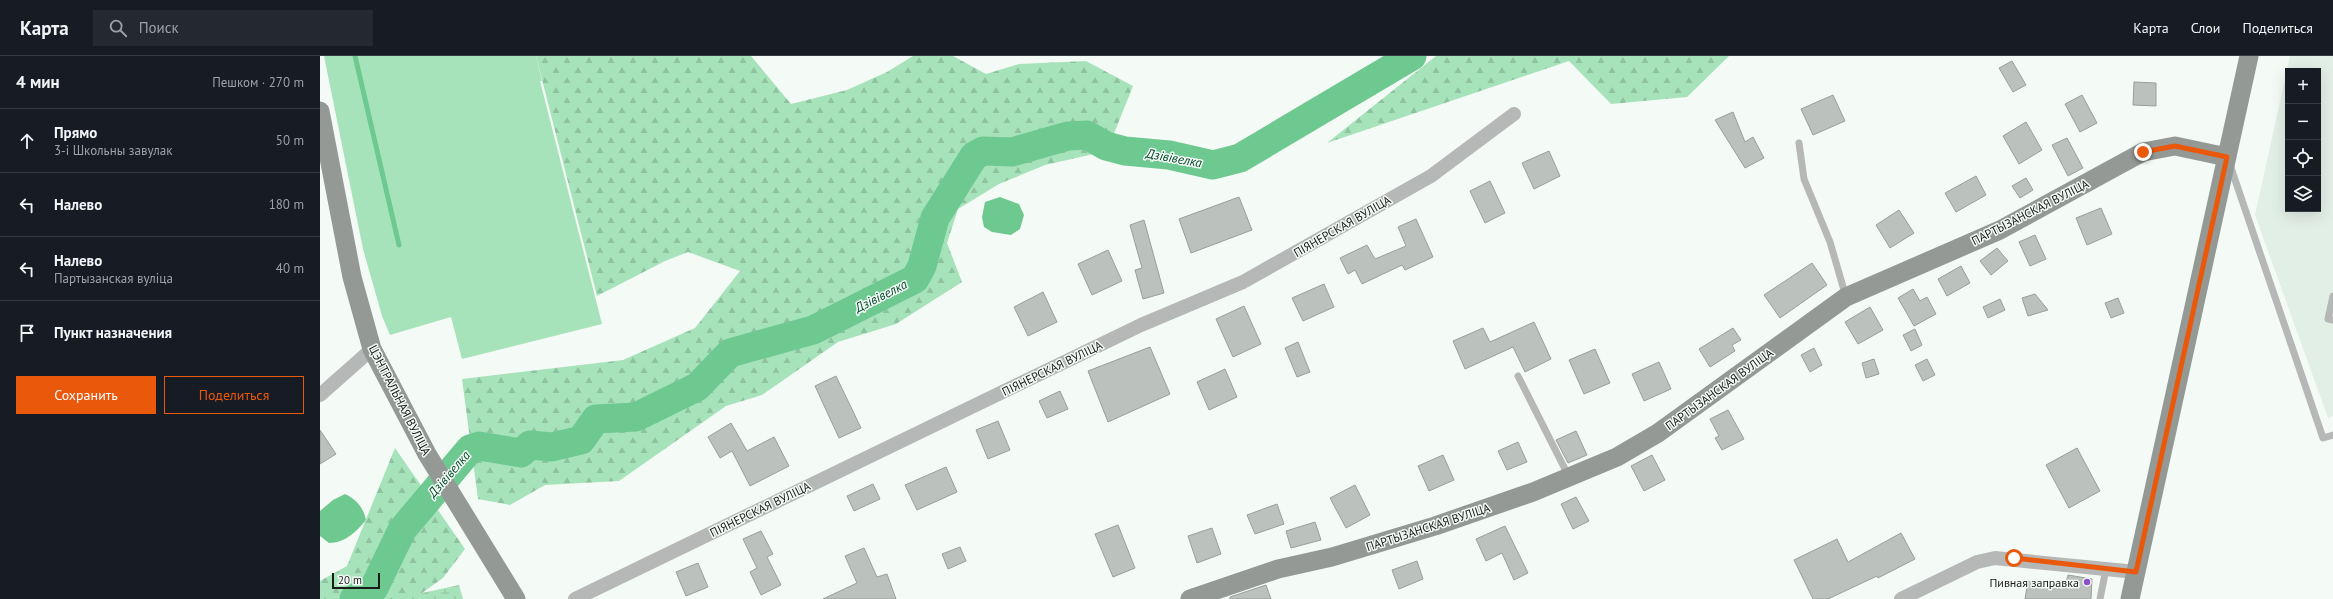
<!DOCTYPE html>
<html lang="ru">
<head>
<meta charset="utf-8">
<style>
  body { margin:0; font-family:"PT Sans",sans-serif; background:#242831; color:#f1f3f6 }
  .controls { position:absolute; right:12px; top:12px; display:grid; overflow:hidden; border-radius:0px; box-shadow:0 4px 16px #0002 }
  .controls button { width:36px; height:36px; display:grid; place-items:center; padding:0; border:0; border-bottom:1px solid #363941; background:#171b24; color:#f1f3f6; font:20px sans-serif }
  .scale { position:absolute; left:12px; bottom:10px; width:48px; box-sizing:border-box; padding-left:4px; border:2px solid #191b19; border-top:0; font-size:11px; line-height:14px; white-space:nowrap; color:#191b19; -webkit-text-stroke:3px #f4faf6; paint-order:stroke }
  .stop { position:absolute; width:12px; height:12px; margin:-9px; border:3px solid #ea580c; border-radius:50%; background:#fff }
  .stop.end { background:#ea580c; border-color:#fff; box-shadow:0 1px 4px #0008 }
  .list { margin:0; padding:0; list-style:none }
  h2 { display:flex; justify-content:space-between; align-items:center; height:52px; margin:0; padding:0 16px; font-size:17px }
  h2 small { font-size:13px; font-weight:400; color:#9ea1a6 }
  .list li { display:grid; grid-template-columns:26px 1fr auto; gap:12px; align-items:center; box-sizing:border-box; height:64px; padding:0 16px; border-top:1px solid #363941 }
  .list b { display:block; font-size:15px; white-space:nowrap }
  .list p { margin:0; font-size:13px; white-space:nowrap; color:#9ea1a6 }
  .list em { font-size:13px; font-style:normal; color:#9ea1a6 }
  .actions { display:flex; gap:8px; padding:12px 16px }
  .actions a { flex:1; padding:9px 0; border:1px solid #ea580c; border-radius:0px; text-align:center; font-size:14px; color:#ea580c }
  .actions .main { background:#ea580c; color:#fff }
  .icon { flex:none; width:22px; height:22px; fill:none; stroke:currentColor; stroke-width:2; stroke-linecap:round; stroke-linejoin:round }
  .map { position:relative; flex:none; width:2013px; height:543px; overflow:hidden }
  header { display:flex; align-items:center; gap:24px; box-sizing:border-box; height:56px; padding:0 20px; background:#171b24; border-bottom:1px solid #363941 }
  header strong { font-size:19px }
  nav { display:flex; gap:22px; margin-inline-start:auto; font-size:14px }
  .search { width:280px; height:36px; background:#242831; display:flex; align-items:center; gap:10px; box-sizing:border-box; padding:0 14px; border-radius:0px; color:#9ea1a6; font-size:15px }
  main { display:flex }
  aside { flex:1; background:#171b24 }
  .map>svg:first-child { display:block }
  .built { fill:#e2efe6; fill-rule:evenodd }
  .grass { fill:#a7e3ba }
  .forest { fill:url(#forest-firs) }
  .wetland { fill:url(#wetland-marsh) }
  .water { fill:#6ec990 }
  .lines { fill:none; stroke-linecap:round; stroke-linejoin:round }
  .stream { stroke:#6ec990; stroke-width:5 }
  .river { stroke:#6ec990; stroke-width:29 }
  .building { fill:#bbc1bd; stroke:#9a9f9b }
  .lane { stroke:#b5b8b6; stroke-width:7 }
  .street { stroke:#b5b8b6; stroke-width:14 }
  .secondary { stroke:#959996; stroke-width:19 }
  .route { stroke:#ea580c; stroke-width:5 }
  .poi-dot { fill:#8d51c7; stroke:#f4faf6; stroke-width:1.5 }
  .labels { text-anchor:middle; dominant-baseline:central; stroke-width:3; stroke-linejoin:round; paint-order:stroke }
  .street-label { font-size:12px; fill:#191b19; stroke:#f4faf6 }
  .poi-label { font-size:12px; fill:#191b19; stroke:#f4faf6; text-anchor:end }
  .water-label { font-size:13px; font-style:italic; fill:#004b27; stroke:#f4faf6 }
</style>
</head>
<body>
<header>
<strong>Карта</strong>
<div class="search"><svg class="icon" aria-label="search" viewBox="0 0 24 24"><circle cx="10" cy="10" r="6"/><path d="M15 15l6 6"/></svg>Поиск</div>
<nav><a>Карта</a><a>Слои</a><a>Поделиться</a></nav>
</header>
<main>
<aside>
<h2>4 мин<small>Пешком · 270 m</small></h2>
<ul class="list">
<li><svg class="icon" aria-label="ahead" viewBox="0 0 24 24"><path d="M12 20V5M6 11l6-6 6 6"/></svg><div><b>Прямо</b><p>3-і Школьны завулак</p></div><em>50 m</em></li>
<li><svg class="icon" aria-label="left" viewBox="0 0 24 24"><path d="M17 20v-9H6M10 6l-5 5 5 5"/></svg><div><b>Налево</b></div><em>180 m</em></li>
<li><svg class="icon" aria-label="left" viewBox="0 0 24 24"><path d="M17 20v-9H6M10 6l-5 5 5 5"/></svg><div><b>Налево</b><p>Партызанская вуліца</p></div><em>40 m</em></li>
<li><svg class="icon" aria-label="arrive" viewBox="0 0 24 24"><path d="M6 21V4h12l-3 4 3 4H6"/></svg><div><b>Пункт назначения</b></div></li>
</ul>
<div class="actions"><a class="main">Сохранить</a><a>Поделиться</a></div>
</aside>
<div class="map">
<svg width="2013" height="543" viewBox="0 0 2013 543">
  <defs>
    <pattern id="forest-firs" width="22" height="20" patternUnits="userSpaceOnUse"><rect width="22" height="20" fill="#a7e3ba"/><path d="M5 1l3.5 6h-7zM16 11l3.5 6h-7z" fill="#8fc29f"/></pattern>
    <pattern id="wetland-marsh" width="20" height="14" patternUnits="userSpaceOnUse"><rect width="20" height="14" fill="#a7e3ba"/><path d="M1 5h8M5 5V1M11 12h8M15 12V8" fill="none" stroke="#8fc29f"/></pattern>
  </defs>
  <rect width="100%" height="100%" fill="#f4faf6"/>
  <!-- built -->
  <path class="built" d="M1970,0h43v360l-5,2 -73,-203zM1968,15h30v138h-30z"/>
  <!-- grass -->
  <path class="grass" d="M4,0h212l6,25h-2l62,243 -140,35 -11,-42 -61,18 -8,-19 -19,-67z"/>
  <!-- forest -->
  <path class="forest" d="M216,0h215l40,48 56,-14 40,-18 26,-16h40l33,18 33,-10 67,-3 47,25 -26,65 -62,14 -46,19 -41,25 -11,34 15,39 -66,42 -58,18 -76,53 -36,11 -107,75 -74,4 -35,20 -32,-6 -16,-120 161,-19 72,-32 45,-57 -52,-19 -23,9 -68,35z
    M1116,0h293l-42,41 -76,7 -42,-43 -242,82z
    M75,392l70,101 -22,29 -21,15 -3,6h-99v-18l27,-15z"/>
  <!-- wetland -->
  <path class="wetland" d="M139,529l4,14h-44l3,-6z"/>
  <!-- water -->
  <path class="water" d="M912,95h20l9,4 -3,8c-13,6 -33,11 -45,2v-8z
    M680,141l19,7 5,11 -4,14 -9,6 -19,-3 -8,-5 -2,-10 3,-15z
    M25,438c12,6 18,13 21,26 -10,12 -21,23 -37,23l-9,-7v-25l13,-11z"/>
  <g class="lines">
    <!-- stream -->
    <path class="stream" d="M35,0l44,189"/>
    <!-- river -->
    <path class="river" d="M34,543l20,-11 28,-58 68,-81 9,-3 42,7 9,-8 22,2 29,-7 15,-21 40,-2 61,-30 33,-34 83,-23 102,-51 7,-13 13,-48 39,-62 9,-5 29,1 56,-16 19,-1 19,11 19,5 44,4 44,10 27,-7 172,-102"/>
  </g>
  <!-- building -->
  <path class="building" d="M1692,5l14,24 -13,7 -14,-24z
    M1814,26l22,1v23l-23,-1z
    M1513,39l12,26 -32,14 -12,-26z
    M1762,39l15,28 -17,9 -15,-28z
    M1413,56l12,30 8,-5 11,21 -19,10 -30,-48z
    M1706,66l16,28 -23,14 -16,-28z
    M1747,82l16,30 -15,8 -16,-31z
    M1229,95l11,25 -26,13 -12,-26z
    M1656,120l10,19 -30,17 -11,-19z
    M1706,122l7,12 -13,8 -8,-12z
    M1170,125l15,32 -20,10 -15,-32z
    M919,141l13,33 -61,23 -12,-34z
    M1781,152l11,26 -25,11 -11,-27z
    M1579,154l15,23 -24,15 -14,-23z
    M1096,163l17,38 -28,13 -3,-5 -40,19 -7,-14 -7,4 -8,-16 27,-13 8,14 31,-13 -8,-19z
    M824,164l20,73 -21,6 -8,-29 7,-2 -12,-43z
    M1715,179l11,24 -16,7 -11,-24z
    M1677,192l11,13 -17,14 -11,-14z
    M788,194l14,31 -30,14 -14,-31z
    M1492,207l15,22 -47,33 -16,-23z
    M1641,210l9,17 -23,13 -9,-17z
    M1004,228l10,23 -31,14 -11,-23z
    M1593,233l7,12 7,-4 9,17 -22,12 -16,-28z
    M723,236l14,30 -29,14 -14,-29z
    M1715,238l13,16 -20,6 -6,-18z
    M1798,242l6,15 -13,5 -6,-15z
    M1680,243l5,11 -17,8 -5,-11z
    M924,250l17,38 -28,13 -17,-38z
    M1550,251l13,23 -25,14 -13,-22z
    M1214,266l17,37 -26,13 -12,-25 -48,22 -12,-28 30,-13 7,14z
    M1413,272l8,12 -9,5 3,6 -25,16 -11,-18z
    M1595,273l7,16 -11,6 -8,-16z
    M978,286l12,30 -13,5 -12,-29z
    M830,291l20,47 -62,28 -20,-51z
    M1494,292l8,17 -12,7 -9,-17z
    M1275,293l15,34 -26,11 -15,-34z
    M1554,303l5,15 -13,4 -4,-15z
    M1607,303l8,16 -12,6 -8,-16z
    M1339,306l12,27 -27,12 -12,-27z
    M905,313l12,28 -28,13 -12,-28z
    M516,320l25,52 -22,10 -24,-52z
    M740,335l8,18 -21,9 -8,-17z
    M1408,354l16,29 -22,11 -7,-12 4,-2 -9,-17z
    M678,365l12,29 -22,9 -12,-29z
    M411,367l16,28 27,-14 15,29 -39,20 -18,-35 -12,7 -12,-21z
    M0,374l16,24 -16,10z
    M1256,375l11,24 -19,8 -12,-23z
    M1198,386l9,20 -20,8 -9,-19z
    M1757,392l23,43 -31,17 -23,-43z
    M1123,399l11,25 -25,11 -11,-25z
    M1332,399l13,25 -21,11 -13,-25z
    M626,411l11,25 -40,18 -12,-25z
    M553,428l7,15 -26,12 -7,-15z
    M1035,429l15,30 -24,13 -16,-30z
    M1256,441l13,24 -16,8 -12,-25z
    M957,448l7,20 -29,10 -8,-19z
    M995,466l6,18 -30,8 -5,-17z
    M798,469l17,43 -22,9 -18,-43z
    M1185,470l23,47 -14,7 -12,-27 -16,8 -10,-22z
    M892,472l9,26 -24,9 -9,-27z
    M441,475l12,23 -6,3 14,28 -20,10 -11,-23 7,-4 -14,-29z
    M1581,477l14,26 -37,19 -1,-2 -49,23h-15l-19,-39 43,-21 11,23z
    M640,491l6,14 -18,8 -6,-15z
    M544,492l13,29 10,-3 9,25h-73l34,-16 -12,-27z
    M1097,505l6,18 -24,10 -7,-19z
    M378,507l10,24 -22,9 -10,-24z
    M1748,519l24,4 -1,20h-66l3,-18 37,7z
    M946,529l5,14h-41v-2z"/>
  <g class="lines">
    <!-- lane -->
    <path class="lane" d="M1479,87l5,36 26,63 16,55
      M1910,109l93,273 10,-3
      M2013,240l-5,23 5,1
      M1198,320l51,101
      M1780,543l6,-30"/>
    <!-- street -->
    <path class="street" d="M0,339l52,-46
      M255,543l566,-274 102,-43 188,-106 83,-62
      M1581,543l76,-37 18,-4 141,14"/>
    <!-- secondary -->
    <path class="secondary" d="M0,55l32,166 20,72 55,105 89,145
      M870,543l88,-30 54,-12 103,-31 98,-34 84,-35 41,-24 188,-136 154,-67 143,-78 32,-6 52,11
      M1810,543l119,-543"/>
  </g>
  <g class="lines">
    <!-- route -->
    <path class="route" d="M1694,502l122,14 91,-415 -52,-11 -32,6"/>
  </g>
  <!-- markers -->
  <circle class="poi-dot" cx="1767" cy="526" r="4"/>
  <g class="labels">
    <!-- street labels -->
    <g class="street-label">
      <text transform="translate(1710 156) rotate(-27)">ПАРТЫЗАНСКАЯ ВУЛІЦА</text>
      <text transform="translate(1022 170) rotate(-30)">ПІЯНЕРСКАЯ ВУЛІЦА</text>
      <text transform="translate(732 312) rotate(-26)">ПІЯНЕРСКАЯ ВУЛІЦА</text>
      <text transform="translate(1399 333) rotate(-36)">ПАРТЫЗАНСКАЯ ВУЛІЦА</text>
      <text transform="translate(80 344) rotate(63)">ЦЭНТРАЛЬНАЯ ВУЛІЦА</text>
      <text transform="translate(440 453) rotate(-26)">ПІЯНЕРСКАЯ ВУЛІЦА</text>
      <text transform="translate(1108 471) rotate(-18)">ПАРТЫЗАНСКАЯ ВУЛІЦА</text>
    </g>
    <!-- poi labels -->
    <g class="poi-label">
      <text x="1759" y="526">Пивная заправка</text>
    </g>
    <!-- water labels -->
    <g class="water-label">
      <text transform="translate(854 102) rotate(10)">Дзівівелка</text>
      <text transform="translate(561 240) rotate(-27)">Дзівівелка</text>
      <text transform="translate(129 418) rotate(-49)">Дзівівелка</text>
    </g>
  </g>
</svg>
<div class="controls">
<button>+</button>
<button>−</button>
<button><svg class="icon" aria-label="locate" viewBox="0 0 24 24"><circle cx="12" cy="12" r="6"/><path d="M12 2v4M12 18v4M2 12h4M18 12h4"/></svg></button>
<button><svg class="icon" aria-label="layers" viewBox="0 0 24 24"><path d="M12 4l9 5-9 5-9-5zM3 14l9 5 9-5"/></svg></button>
</div>
<div class="scale">20 m</div>
<div class="stop" style="left:1694px;top:502px"></div>
<div class="stop end" style="left:1823px;top:96px"></div>
</div>
</main>
</body>
</html>
